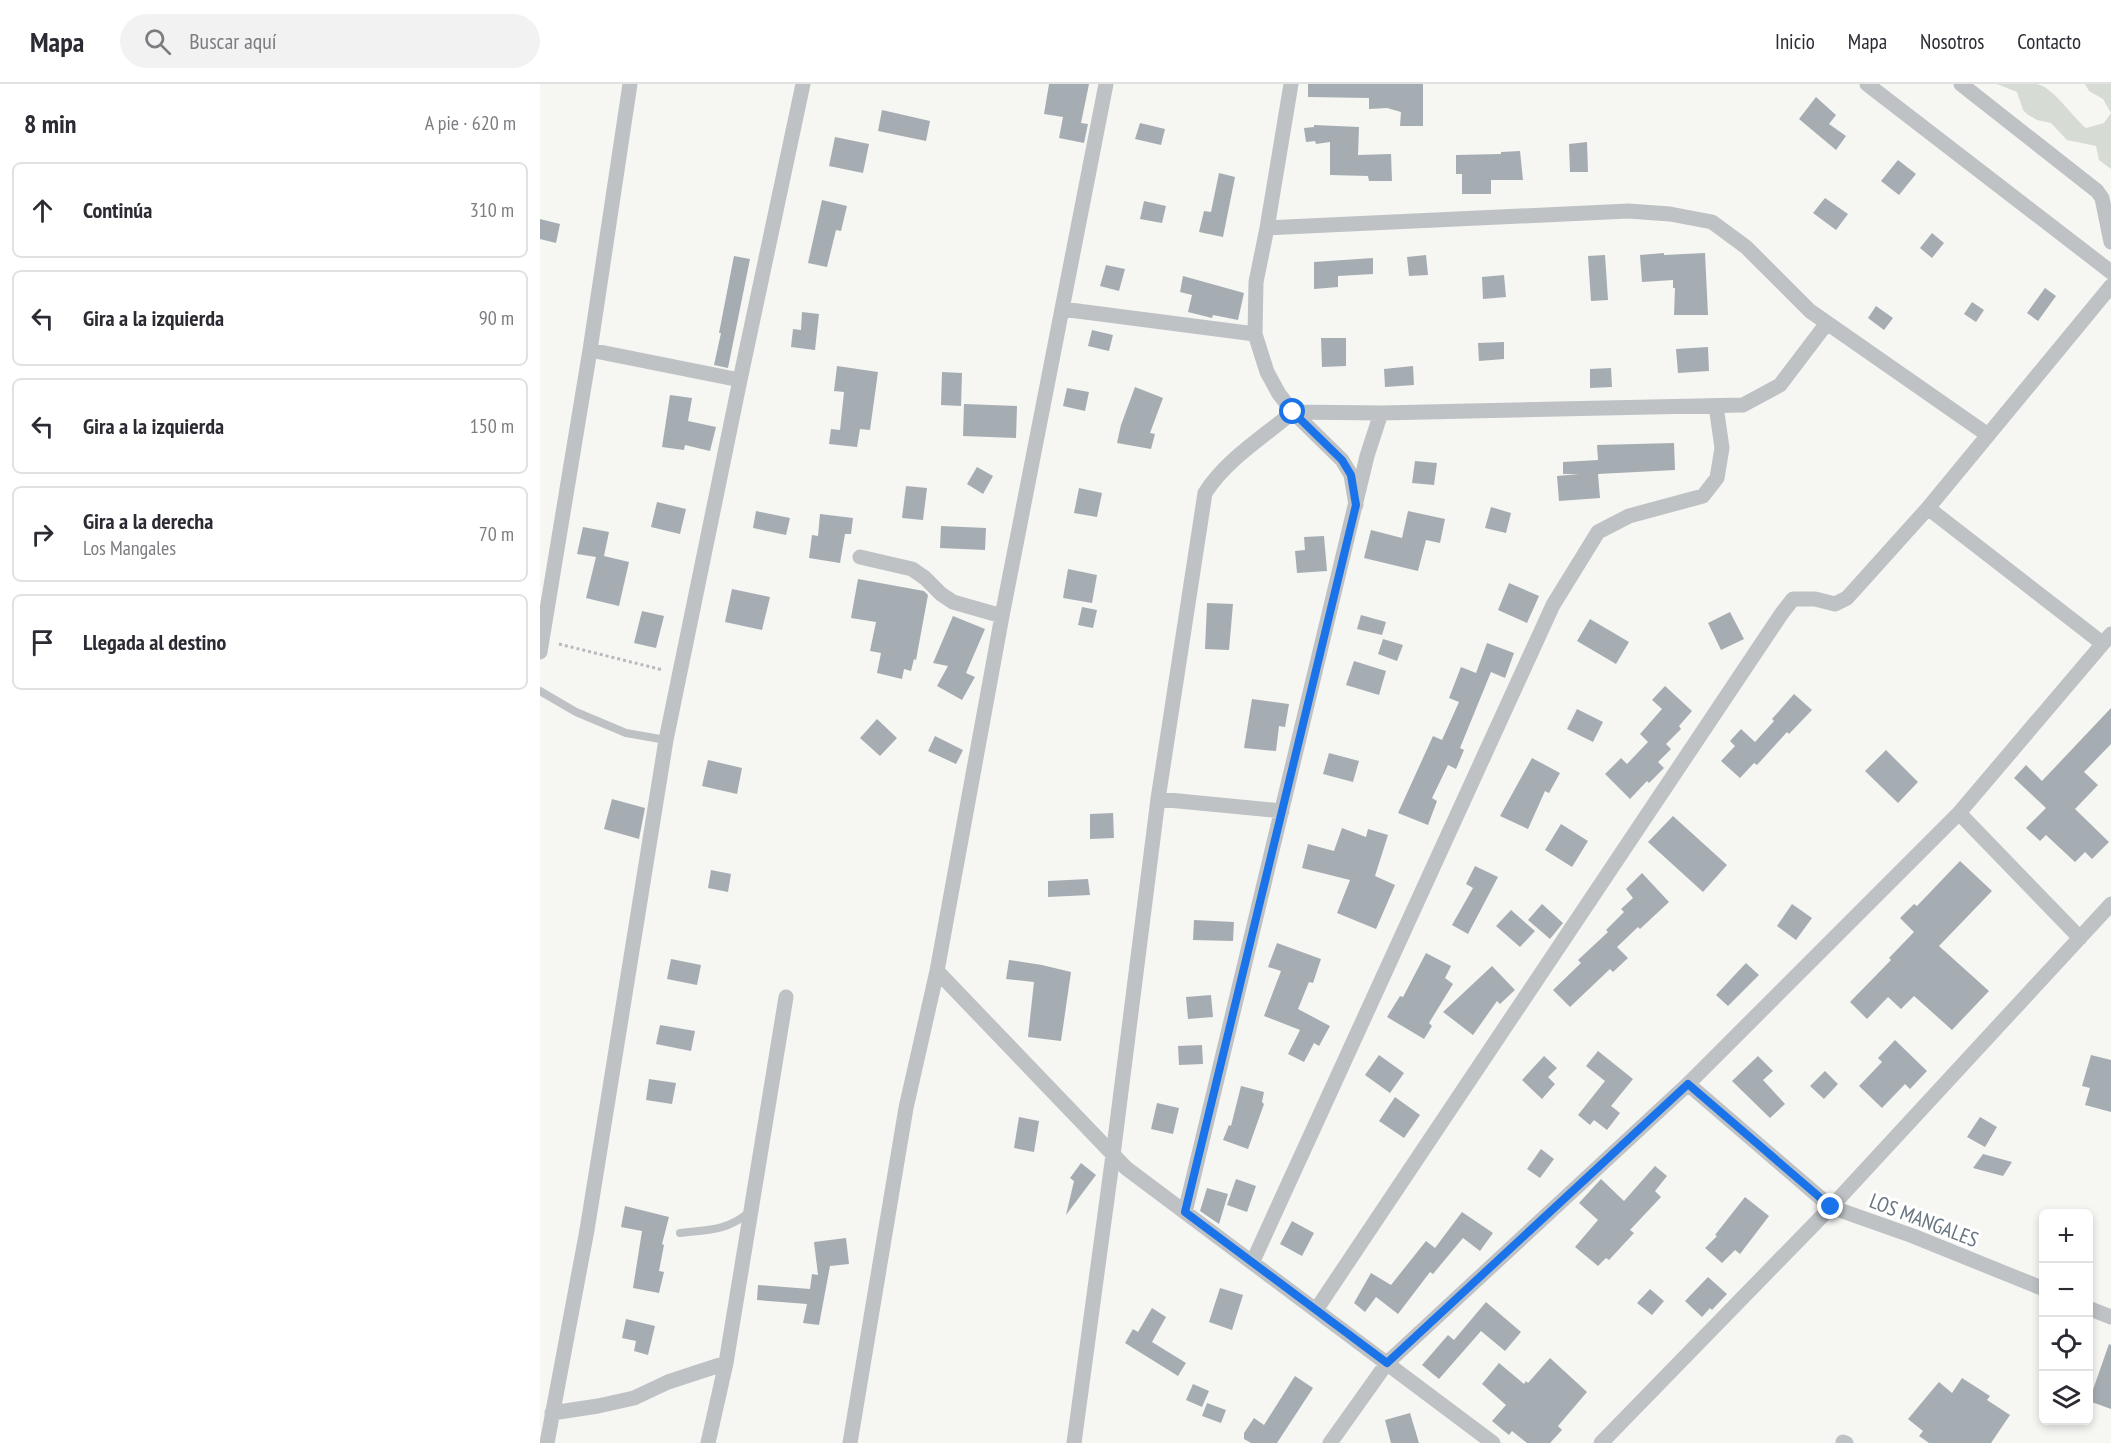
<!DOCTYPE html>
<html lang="es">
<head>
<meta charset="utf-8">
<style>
  body { margin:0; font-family:"PT Sans Narrow",sans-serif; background:#f2f2f3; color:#2b2b33 }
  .controls { position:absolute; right:18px; bottom:18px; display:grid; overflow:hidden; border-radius:9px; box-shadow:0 3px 9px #0003 }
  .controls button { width:54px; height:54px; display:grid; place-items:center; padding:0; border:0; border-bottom:2px solid #e1e1e2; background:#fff; color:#2b2b33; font:30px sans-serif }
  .stop { position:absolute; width:18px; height:18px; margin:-14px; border:4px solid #1a73e8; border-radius:50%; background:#fff }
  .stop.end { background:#1a73e8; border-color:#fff; box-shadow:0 2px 6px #0008 }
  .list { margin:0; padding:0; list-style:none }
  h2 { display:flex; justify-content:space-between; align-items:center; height:78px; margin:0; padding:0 24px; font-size:26px }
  h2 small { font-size:20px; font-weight:400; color:#7c7c81 }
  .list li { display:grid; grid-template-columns:39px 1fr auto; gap:18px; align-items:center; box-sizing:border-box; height:96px; margin:0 12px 12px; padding:0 12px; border:2px solid #e1e1e2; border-radius:9px }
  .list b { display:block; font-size:22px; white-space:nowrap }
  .list p { margin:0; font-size:20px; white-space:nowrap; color:#7c7c81 }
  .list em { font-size:20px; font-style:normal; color:#7c7c81 }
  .icon { flex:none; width:33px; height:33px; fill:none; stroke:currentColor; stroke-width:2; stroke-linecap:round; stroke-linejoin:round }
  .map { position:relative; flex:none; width:1571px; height:1359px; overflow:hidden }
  header { display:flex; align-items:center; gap:36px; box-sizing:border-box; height:84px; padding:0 30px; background:#fff; border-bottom:2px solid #e1e1e2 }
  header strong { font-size:28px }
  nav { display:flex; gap:33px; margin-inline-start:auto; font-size:21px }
  .search { width:420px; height:54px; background:#f2f2f3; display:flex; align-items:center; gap:15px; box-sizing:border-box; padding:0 21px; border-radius:33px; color:#7c7c81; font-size:22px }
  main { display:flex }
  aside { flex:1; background:#fff }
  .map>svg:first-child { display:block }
  .green { fill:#d6dbd3 }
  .building { fill:#a6adb2 }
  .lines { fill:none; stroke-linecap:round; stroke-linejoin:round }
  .path { stroke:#b8bbbd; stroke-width:3; stroke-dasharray:3 3; stroke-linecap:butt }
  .service { stroke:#bec2c5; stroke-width:8 }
  .minor { stroke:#bec2c5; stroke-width:15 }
  .route { stroke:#1a73e8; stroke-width:8 }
  .labels { text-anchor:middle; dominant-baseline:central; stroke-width:6; stroke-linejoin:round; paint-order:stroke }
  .street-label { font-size:21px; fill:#687681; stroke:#fff }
</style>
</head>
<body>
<header>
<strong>Mapa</strong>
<div class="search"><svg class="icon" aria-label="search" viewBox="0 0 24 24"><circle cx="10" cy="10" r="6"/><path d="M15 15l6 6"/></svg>Buscar aquí</div>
<nav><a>Inicio</a><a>Mapa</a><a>Nosotros</a><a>Contacto</a></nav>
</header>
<main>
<aside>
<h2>8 min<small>A pie · 620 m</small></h2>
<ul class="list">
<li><svg class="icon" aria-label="ahead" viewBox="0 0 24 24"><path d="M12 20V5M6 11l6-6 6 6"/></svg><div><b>Continúa</b></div><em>310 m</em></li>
<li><svg class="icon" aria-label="left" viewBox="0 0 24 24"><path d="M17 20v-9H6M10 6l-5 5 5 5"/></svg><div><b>Gira a la izquierda</b></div><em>90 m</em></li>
<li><svg class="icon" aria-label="left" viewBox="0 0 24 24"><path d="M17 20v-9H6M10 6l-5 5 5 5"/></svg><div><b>Gira a la izquierda</b></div><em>150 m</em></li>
<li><svg class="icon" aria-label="right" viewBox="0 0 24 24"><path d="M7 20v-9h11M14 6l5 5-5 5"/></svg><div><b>Gira a la derecha</b><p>Los Mangales</p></div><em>70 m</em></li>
<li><svg class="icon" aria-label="arrive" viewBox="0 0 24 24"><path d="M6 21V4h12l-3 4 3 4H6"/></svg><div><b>Llegada al destino</b></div></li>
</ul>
</aside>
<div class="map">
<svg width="1571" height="1359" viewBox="0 0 1571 1359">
  <rect width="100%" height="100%" fill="#f6f6f3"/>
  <!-- green -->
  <path class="green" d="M1457,0c12,0 26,0 39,0 17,2 36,33 50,44l18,-5 7,-10 -8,-14 -14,-8 -4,-7h26v85l-12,-9 -3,-14 -29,-6 -16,-17 -14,-3 -10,-6 -4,-4 -6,-18z"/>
  <!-- building -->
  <path class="building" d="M509,0h40l-8,39 7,1 -4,19 -25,-5 4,-21 -19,-3z
    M768,0h115v42h-23l1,-14 -14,-4 -18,1v-11l-61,-1z
    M1276,13l20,18 -7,9 17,12 -10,14 -37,-31z
    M342,26l48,11 -4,20 -48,-10z
    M600,39l25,6 -4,16 -26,-6z
    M774,41l45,2 -1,28 33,-1 1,27h-23l-1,-5 -38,-1v-33l-14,2 -1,-3 -9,1 -2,-14 10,-1z
    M295,53l34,7 -6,29 -34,-7z
    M1047,58l1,30h-18l-1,-28z
    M980,67l3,29h-32v14h-29v-20h-6v-19l45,-1v-2z
    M1358,76l18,14 -17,21 -18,-14z
    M679,89l16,4 -12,60 -24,-5 5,-21 7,1z
    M1285,114l23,16 -12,16 -23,-17z
    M282,116l25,6 -6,25 -5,-1 -9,37 -19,-4z
    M604,117l22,5 -4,17 -22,-4z
    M0,135l20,5 -4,19 -16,-4z
    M1392,149l12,10 -12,15 -12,-10z
    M1124,169v2l41,-2 3,62h-34l1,-27h-2v-8l-31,2 -2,-27z
    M886,171l2,20 -19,1 -2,-19z
    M1065,171l3,45 -17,1 -3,-45z
    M194,172l16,3 -22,109 -14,-3 7,-32h-2z
    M833,174v16l-35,2v11l-24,2v-27z
    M566,181l19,4 -6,22 -19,-5z
    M964,191l2,22 -23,2 -1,-22z
    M643,192l61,17 -6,27 -25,-5 -1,3 -24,-6 4,-17 -12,-3z
    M1505,204l11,8 -18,25 -11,-8z
    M1432,218l12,8 -8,12 -12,-8z
    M1336,222l17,12 -9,12 -16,-12z
    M262,228l17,2 -4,36 -24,-3 2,-18 8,1z
    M552,246l21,5 -4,16 -21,-5z
    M781,254h25v28l-24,1z
    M964,258v17l-25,2 -1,-18z
    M1168,263l1,24 -31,2 -2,-24z
    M297,282l41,6 -8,58 -10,-1 -3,18 -28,-3 2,-15 9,1 4,-38 -10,-1z
    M873,282l1,19 -29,2 -1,-18z
    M1071,284l1,19 -22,1v-19z
    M402,288l20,1 -1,33 -20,-1z
    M595,303l28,11 -13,35 5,1 -4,15 -34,-6 4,-18z
    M527,304l22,4 -4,19 -22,-5z
    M130,311l22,3 -4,23 28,6 -6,24 -25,-6 -1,5 -22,-3z
    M424,320l53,2 -1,32 -53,-2z
    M1134,359l1,27 -77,4 2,24 -41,3 -2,-25 22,-2h-16v-12l35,-2 -1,-15z
    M875,377l22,2 -3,22 -22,-2z
    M437,383l16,9 -10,18 -16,-10z
    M366,402l21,2 -4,32 -21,-2z
    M539,404l23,5 -5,24 -23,-4z
    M117,418l29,7 -6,25 -29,-7z
    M951,423l20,6 -5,20 -21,-5z
    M216,427l34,7 -4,17 -33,-7z
    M868,427l37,8 -5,24 -14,-3 -8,31 -54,-13 7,-28 31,8z
    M280,430l33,4 -2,16h-6l-5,29 -31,-5 3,-23 6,1z
    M401,442l45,2 -1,22 -45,-2z
    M43,443l26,5 -5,24 25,6 -10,44 -33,-8 10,-41 -19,-3z
    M784,452l3,35 -30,2 -2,-22 10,-1 -1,-13z
    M528,485l29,6 -5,28 -29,-5z
    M318,495l66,12 4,4 -12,65 -2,-1 -3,12 -7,-2 -2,10 -25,-6 4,-20 -11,-2 6,-29 -25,-4z
    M969,499l30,13 -12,27 -29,-13z
    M192,505l38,8 -8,33 -37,-8z
    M667,519l26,1 -4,46 -24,-1z
    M542,523l15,3 -4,18 -15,-3z
    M102,527l22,5 -8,32 -22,-5z
    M1190,528l14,27 -23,11 -13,-27z
    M821,531l25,7 -4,13 -25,-6z
    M413,532l32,13 -19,44 9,4 -13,23 -25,-14 11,-20 -15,-3z
    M1050,535l39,23 -13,22 -39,-23z
    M843,555l20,6 -6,16 -19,-7z
    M947,559l27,10 -9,25 -14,-6 -31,76 4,2 -8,19 -8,-4 -16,33 5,3 -9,24 -30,-12 35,-77 9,4 17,-38 -10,-4 12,-31 15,6z
    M814,577l32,10 -7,24 -33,-10z
    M1125,602l27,25 -13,15 2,3 -15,15 5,5 -13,13 6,6 -15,15 -2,-2 -17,18 -25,-25 16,-16 6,6 21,-22 -8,-8 22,-25 -10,-9z
    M1254,610l18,16 -23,24 -2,-2 -30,33 -3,-2 -14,15 -19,-17 14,-15 -5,-5 11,-12 14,13 19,-21 -2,-2z
    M712,615l37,5 -4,23 -6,-1 -3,25 -32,-3z
    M1571,624v36l-27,28 14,13 -23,24 34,33 -17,17 -7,-7 -10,10 -29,-27 -6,6 -14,-13 20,-20 -32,-30 12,-13 16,16z
    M1037,625l26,13 -10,20 -26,-13z
    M337,635l20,19 -17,18 -20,-18z
    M395,652l28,14 -7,14 -28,-13z
    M1346,666l32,32 -20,21 -33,-32z
    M789,669l30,8 -6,21 -30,-8z
    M992,674l28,15 -11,20 -4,-2 -17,38 -28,-13z
    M168,676l34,8 -5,26 -35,-8z
    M72,715l33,9 -6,31 -35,-10z
    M573,729l1,25 -24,1v-25z
    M1133,732l54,49 -24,27 -55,-50z
    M1021,740l27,17 -16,26 -27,-17z
    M802,744l24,9 2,-8 20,6 -13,41 20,9 -19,44 -39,-16 13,-33 -48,-12 6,-24 26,7z
    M1420,777l32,30 -53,55 50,45 -37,39 -38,-34 -13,13 -13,-12 -21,22 -17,-17 41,-42 -2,-2 25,-26 -14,-14 14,-14 3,2z
    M935,782l23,11 -30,57 -16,-9 21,-37 -7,-4z
    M171,786l20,4 -3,18 -20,-4z
    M1102,789l27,29 -29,27 -2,-2 -21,20 11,11 -15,14 -3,-3 -40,38 -17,-17 28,-27 -3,-3 30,-28 -2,-2 18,-18 -3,-3 12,-11 -7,-9z
    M548,795l2,16 -42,2v-16z
    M1002,820l21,19 -13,16 -22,-19z
    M1252,820l20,14 -16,22 -19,-14z
    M971,826l24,21 -15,16 -24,-21z
    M654,836l40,2 -1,19 -40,-1z
    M737,859l44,16 -8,24 -4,-1 -11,27 32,17 -11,20 -5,-3 -10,19 -16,-8 12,-24 -36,-14 17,-45 -13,-4z
    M886,869l25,13 -6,12 8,6 -24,39 3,3 -8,13 -37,-22 13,-21 3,1z
    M131,875l30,6 -4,20 -30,-6z
    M469,876l33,5 29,7 -10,69 -33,-4 6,-55 -28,-3z
    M1206,879l13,12 -31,31 -12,-11z
    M952,882l23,24 -15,14 -3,-3 -24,34 -30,-23z
    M671,911l2,22 -25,2 -2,-22z
    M120,941l35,6 -4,20 -35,-7z
    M1355,956l32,31 -17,18 -5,-5 -23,24 -23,-22 23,-24 -4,-4z
    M662,961l1,19 -24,1 -1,-19z
    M1058,967l35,28 -22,27 9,7 -13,17 -13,-10 -4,5 -12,-10 27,-34 -19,-15z
    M839,971l25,18 -14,20 -25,-18z
    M1551,971l20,5v52l-26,-7 5,-17 -8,-2z
    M1004,972l13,12 -9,9 7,7 -13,15 -20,-19z
    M1218,972l15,15 -10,9 22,24 -15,14 -38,-37z
    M1285,987l13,13 -14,15 -14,-13z
    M109,995l27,4 -4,21 -26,-4z
    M701,1002l23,6 -2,10 2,2 -16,45 -25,-9 6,-15 2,1z
    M855,1013l25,18 -16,23 -25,-17z
    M617,1019l22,5 -6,26 -22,-5z
    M479,1033l20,4 -5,31 -20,-4z
    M1440,1033l17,10 -12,20 -18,-10z
    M1001,1065l13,10 -14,19 -13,-9z
    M1443,1070l29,8 -9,14 -30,-8z
    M541,1079l15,12 -30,40 8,-34 -4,-3z
    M1115,1082l12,10 -12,15 6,6 -31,33 4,3 -25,27 -3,-2 -8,8 -23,-19 23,-27 -19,-17 22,-24 23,22z
    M696,1095l20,7 -9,26 -20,-7z
    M667,1104l21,6 -9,30 -19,-13z
    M1205,1113l24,19 -29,38 -5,-4 -13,13 -17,-15 12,-12 -2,-1z
    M85,1122l44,11 -7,27 2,1 -5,26 5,1 -5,21 -26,-5 9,-57 -21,-4z
    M922,1128l31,21 -13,18 -17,-13 -30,36 -3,-2 -32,42 -22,-17 -11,15 -11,-9 17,-30 20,12 35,-44 9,7z
    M752,1137l22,12 -12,23 -22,-12z
    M306,1154l3,26 -19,2 -11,59 -16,-2 4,-19 -50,-4 1,-15 52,4 2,-15 6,1 -4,-33z
    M1168,1193l19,17 -15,16 -2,-2 -8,9 -17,-16z
    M680,1204l23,7 -11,35 -23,-8z
    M1110,1205l14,12 -12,14 -15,-12z
    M946,1218l35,30 -16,19 -24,-20 -42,48 -17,-14 26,-30 6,5z
    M612,1224l14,9 -14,25 34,21 -8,13 -53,-33 8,-14 5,3z
    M86,1235l29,7 -7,29 -14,-4 2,-10 -14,-3z
    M1569,1260l2,1v64l-22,-8z
    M1010,1274l37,34 -29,34 4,4 -12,13h-23l-15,-12 -3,4 -17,-14 14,-16 -24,-21 17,-21 25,21 2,-3 2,2z
    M755,1292l18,12 -36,55h-26l-7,-4v-6l10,-15 10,7z
    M1422,1294l28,18 -3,4 23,15 -19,28h-62l-10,-7 4,-5 -15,-12 31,-37 13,11z
    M653,1300l16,7 -7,16 -16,-7z
    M667,1319l19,7 -5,13 -19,-7z
    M870,1329l9,30h-28l-6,-23z"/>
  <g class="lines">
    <!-- path -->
    <path class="path" d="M19,560l104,26"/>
    <!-- service -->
    <path class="service" d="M0,607l36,21 50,21 40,7
      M140,1149c26,-3 47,-2 68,-20"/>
    <!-- minor -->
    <path class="minor" d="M566,0l-104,532 -65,355 189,197 367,275
      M751,0l-24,144 -11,54 -1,52 12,38 12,22 14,18 88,1 362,-8 37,-20 47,-62
      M1327,0l244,188
      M1421,0l136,107 5,7 9,44
      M727,144l361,-17 42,3 42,8 34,25 64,64 178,124
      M522,225l193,25
      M50,266l150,30
      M1388,424l174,135
      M320,473l52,12 13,9 16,16 12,8 49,14
      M0,568l50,-302 40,-266
      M618,715l124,12
      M1419,729l121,125
      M1148,1000l143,123 82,29 131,53
      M645,1128l182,-756 14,-43
      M713,1177l300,-656 45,-73 31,-16 74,-20 14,-18 5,-30 -6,-42
      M1548,1224l23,9
      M776,1226l466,-697 11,-14h22l20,5 12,-6 81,-90 183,-222
      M12,1329l46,-7 36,-8 34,-16 58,-19
      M1303,1358l3,1
      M7,1359l40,-213 79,-490 74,-360 63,-296
      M168,1359l18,-80 60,-366
      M310,1359l56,-335 31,-137
      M534,1359l39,-288 45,-356 47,-306c21,-33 58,-56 88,-81l49,48 9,15 5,30
      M790,1359l57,-80 301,-279 271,-271 152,-179
      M1061,1359l230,-236 280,-303"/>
  </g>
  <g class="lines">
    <!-- route -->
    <path class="route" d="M753,328l49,48 9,15 5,30 -171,707 202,151 301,-279 143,123"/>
  </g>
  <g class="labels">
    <!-- street labels -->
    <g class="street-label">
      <text transform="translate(1384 1136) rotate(21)">LOS MANGALES</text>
    </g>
  </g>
</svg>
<div class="controls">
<button>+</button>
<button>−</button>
<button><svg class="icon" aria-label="locate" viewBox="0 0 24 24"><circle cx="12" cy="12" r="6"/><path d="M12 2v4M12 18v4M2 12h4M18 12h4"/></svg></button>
<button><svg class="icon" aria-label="layers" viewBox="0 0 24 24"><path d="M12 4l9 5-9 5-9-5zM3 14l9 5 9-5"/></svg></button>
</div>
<div class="stop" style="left:753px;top:328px"></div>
<div class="stop end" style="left:1291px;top:1123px"></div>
</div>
</main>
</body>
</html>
